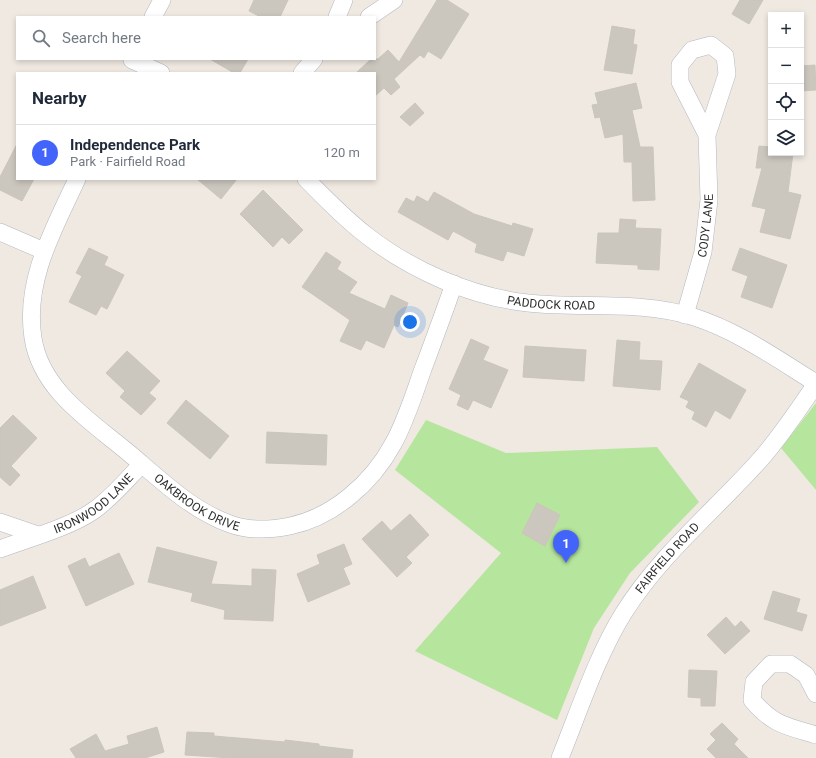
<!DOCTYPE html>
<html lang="en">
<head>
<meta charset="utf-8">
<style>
  body { margin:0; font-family:Roboto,sans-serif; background:#f2f2f3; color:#1f2937 }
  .controls { position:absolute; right:12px; top:12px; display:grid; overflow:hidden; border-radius:0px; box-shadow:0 2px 6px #0003 }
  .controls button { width:36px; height:36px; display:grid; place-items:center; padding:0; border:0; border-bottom:1px solid #e0e1e3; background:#fff; color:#1f2937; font:20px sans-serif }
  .you { position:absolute; left:410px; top:322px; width:14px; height:14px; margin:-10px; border:3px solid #fff; border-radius:50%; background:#1a73e8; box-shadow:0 0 0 6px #1a73e833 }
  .badge { display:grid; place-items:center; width:26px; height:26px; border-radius:50%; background:#4264fb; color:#fff; font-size:13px; font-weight:700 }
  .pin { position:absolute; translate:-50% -33px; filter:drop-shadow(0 1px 2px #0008) }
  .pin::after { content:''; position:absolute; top:21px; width:14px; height:12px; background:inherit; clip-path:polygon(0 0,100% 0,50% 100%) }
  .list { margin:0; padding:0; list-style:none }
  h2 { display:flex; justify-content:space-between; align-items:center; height:52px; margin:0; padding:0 16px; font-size:17px }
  h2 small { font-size:13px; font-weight:400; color:#747a83 }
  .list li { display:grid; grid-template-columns:26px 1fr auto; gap:12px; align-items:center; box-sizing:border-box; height:56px; padding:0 16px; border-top:1px solid #e0e1e3 }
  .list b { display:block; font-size:15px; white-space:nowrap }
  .list p { margin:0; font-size:13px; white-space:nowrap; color:#747a83 }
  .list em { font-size:13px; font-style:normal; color:#747a83 }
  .icon { flex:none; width:22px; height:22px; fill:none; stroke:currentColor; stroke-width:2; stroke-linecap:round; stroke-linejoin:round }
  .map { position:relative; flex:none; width:816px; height:758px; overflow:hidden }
  .search { position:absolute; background:#fff; box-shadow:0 2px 6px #0003; left:16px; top:16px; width:360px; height:44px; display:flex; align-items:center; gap:10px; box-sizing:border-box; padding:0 14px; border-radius:0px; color:#747a83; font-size:15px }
  .panel { position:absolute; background:#fff; box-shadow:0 2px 6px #0003; left:16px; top:72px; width:360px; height:108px; border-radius:0px }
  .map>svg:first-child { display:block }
  .green { fill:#b6e59e }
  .building { fill:#cbc7bf; stroke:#cbc5ba }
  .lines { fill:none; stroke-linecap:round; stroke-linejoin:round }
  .street-casing { stroke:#b4b7c1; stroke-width:18 }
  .street { stroke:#fff; stroke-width:17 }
  .labels { text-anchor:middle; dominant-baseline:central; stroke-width:4; stroke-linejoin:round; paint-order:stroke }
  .street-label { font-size:12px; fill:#2e2e2e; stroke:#fff }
</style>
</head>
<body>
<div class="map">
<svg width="816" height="758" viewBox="0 0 816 758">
  <rect width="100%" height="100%" fill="#efe9e1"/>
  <!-- green -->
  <path class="green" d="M816,403v87l-35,-42z
    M426,420l80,33 151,-6 42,55 -69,71 -36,55 -37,92 -142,-69 86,-98 -106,-83z"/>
  <!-- building -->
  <path class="building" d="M254,0h34l-8,17h-19l-12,-6z
    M437,0h10l22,14 -28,45 -13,-8 -4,7 -4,-3 -26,24 6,8 -9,8 -7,-7 -9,8v-23h-19l15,-14h7l10,-9 11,12z
    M740,0h23l-14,24 -17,-10z
    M612,26l23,4 -2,14 4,1 -5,29 -28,-4z
    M210,59h38l-8,14h-6z
    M815,65l1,25 -15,1v-25z
    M636,83l6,25 -10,2 8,37h13l2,53 -22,1 -1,-39h-8l-1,-28 -18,4 -5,-21 -5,1 -3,-13 6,-1 -3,-11z
    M415,103l9,10 -14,13 -10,-9z
    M17,144v35h17l-12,22 -22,-11v-13z
    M759,146l12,1v6h22l-5,39 13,3 -11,44 -30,-7 6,-23 -14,-3 10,-38h-6z
    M197,179h40l-16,20z
    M263,190l40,40 -14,14 -7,-7 -9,10 -33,-33z
    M434,192l40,22 38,12 1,-3 20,6 -9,27 -17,-5 -4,10 -28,-9 2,-8 -24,-13 -5,9 -50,-28 8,-14 8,4 3,-6 11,6z
    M620,219l16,1 -1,8 26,1 -2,41 -21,-1v-4l-42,-2 2,-30h21z
    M89,248l19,9 -4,8 20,10 -17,34 -6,-3 -5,9 -27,-13 13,-26 -6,-3z
    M740,248l47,17 -15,43 -31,-11 7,-21 -16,-6z
    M326,252l15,10 -4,7 20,13 -8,11 36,16 6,-14 17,8 -10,24 -4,-2 -10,23 -18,-8 -5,10 -21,-9 10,-21 -48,-33z
    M471,339l18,8 -6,13 25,10 -17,38 -18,-8 -5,10 -11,-5 4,-10 -12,-6z
    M617,340l23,2 -1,18 23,1 -2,29 -47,-4z
    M525,346l61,4 -2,31 -61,-4z
    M127,351l33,30 -11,12 7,6 -15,16 -21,-18 5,-6 -19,-18z
    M699,363l47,27 -16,29 -15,-9 -9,17 -14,-8 3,-7 -9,-5 3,-6 -9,-4z
    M186,400l43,36 -19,23 -43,-36z
    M13,415l24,23 -26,28 9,9 -10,11 -10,-9v-49z
    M267,432l60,3 -1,30 -60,-2z
    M537,503l23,12 -15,31 -23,-13z
    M410,514l19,21 -23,22 6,6 -15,14 -35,-38 20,-18 9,10z
    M344,544l8,20 -9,4 7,16 -42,18 -11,-28 23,-10 -3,-9z
    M157,547l60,15 -6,22 41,2v-17l24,1 -3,51 -49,-2 1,-9 -34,-9 2,-8 -45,-11z
    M119,553l15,31 -48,22 -18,-40 17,-8 4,9z
    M33,576l13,32 -46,18v-36z
    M773,591l27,8 -4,13 11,3 -5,16 -38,-12z
    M726,617l9,10 6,-6 9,10 -25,23 -18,-19z
    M689,670l28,1 -2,35h-14v-8l-13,-1z
    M722,723l16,16 -4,5 14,14h-32l-9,-9 9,-9 -6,-6z
    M157,727l7,25 -19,6h-69l-6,-9 26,-15 9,17 24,-7 -2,-8z
    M187,732l27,1v3l71,6v-2l34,4v2l34,4 -1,8h-121l-46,-3z"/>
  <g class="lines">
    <!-- street casing -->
    <g class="street-casing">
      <g id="street">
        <path d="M153,17l9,-17"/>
        <path d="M337,17l7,-17"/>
        <path d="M369,17l25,-17"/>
        <path d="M132,60l29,13"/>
        <path d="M302,73l12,-14"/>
        <path id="s1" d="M77,179c-23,50 -53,101 -44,159 8,53 59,84 97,116 31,26 61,56 100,70 19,7 40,6 60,2 43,-9 82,-43 103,-82 13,-23 21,-50 30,-75 11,-29 21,-57 31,-85"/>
        <path id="s2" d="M306,179c19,19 38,39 60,56 45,35 105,62 162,68 55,6 112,-3 166,14 44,14 83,42 122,66"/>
        <path d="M0,232l44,19"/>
        <path id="s3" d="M685,315l18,-63 6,-52 -2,-65 20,-61 -2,-18 -14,-11 -19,5 -12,15v17l27,53"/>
        <path d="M0,522l38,13"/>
        <path id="s4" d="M0,549c27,-10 70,-22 93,-38 19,-13 33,-31 49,-47"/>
        <path d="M816,694l-10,-19 -16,-11h-19l-17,18 -2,18c21,25 34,26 64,35"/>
        <path id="s5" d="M560,758c19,-47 37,-102 63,-144 36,-58 90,-102 135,-152 22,-24 39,-51 58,-78"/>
      </g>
    </g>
    <!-- street -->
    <use href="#street" class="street"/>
  </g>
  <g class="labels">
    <!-- street labels -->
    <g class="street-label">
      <text stroke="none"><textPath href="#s3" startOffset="92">CODY LANE</textPath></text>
      <text stroke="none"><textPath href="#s2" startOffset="283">PADDOCK ROAD</textPath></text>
      <text stroke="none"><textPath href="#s1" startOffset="406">OAKBROOK DRIVE</textPath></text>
      <text stroke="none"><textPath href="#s4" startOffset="105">IRONWOOD LANE</textPath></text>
      <text stroke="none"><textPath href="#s5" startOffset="229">FAIRFIELD ROAD</textPath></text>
    </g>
  </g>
</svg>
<div class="controls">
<button>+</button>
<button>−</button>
<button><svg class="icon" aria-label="locate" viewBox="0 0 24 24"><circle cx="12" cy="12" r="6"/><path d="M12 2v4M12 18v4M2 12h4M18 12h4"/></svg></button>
<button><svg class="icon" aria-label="layers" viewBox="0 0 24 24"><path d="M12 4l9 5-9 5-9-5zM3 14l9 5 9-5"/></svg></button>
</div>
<div class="you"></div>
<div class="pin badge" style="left:566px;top:563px">1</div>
<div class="search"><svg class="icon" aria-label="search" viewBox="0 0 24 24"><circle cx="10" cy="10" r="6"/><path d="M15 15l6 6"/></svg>Search here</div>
<section class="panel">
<h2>Nearby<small></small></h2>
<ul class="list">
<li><span class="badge">1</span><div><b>Independence Park</b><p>Park · Fairfield Road</p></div><em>120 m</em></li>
</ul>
</section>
</div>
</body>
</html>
